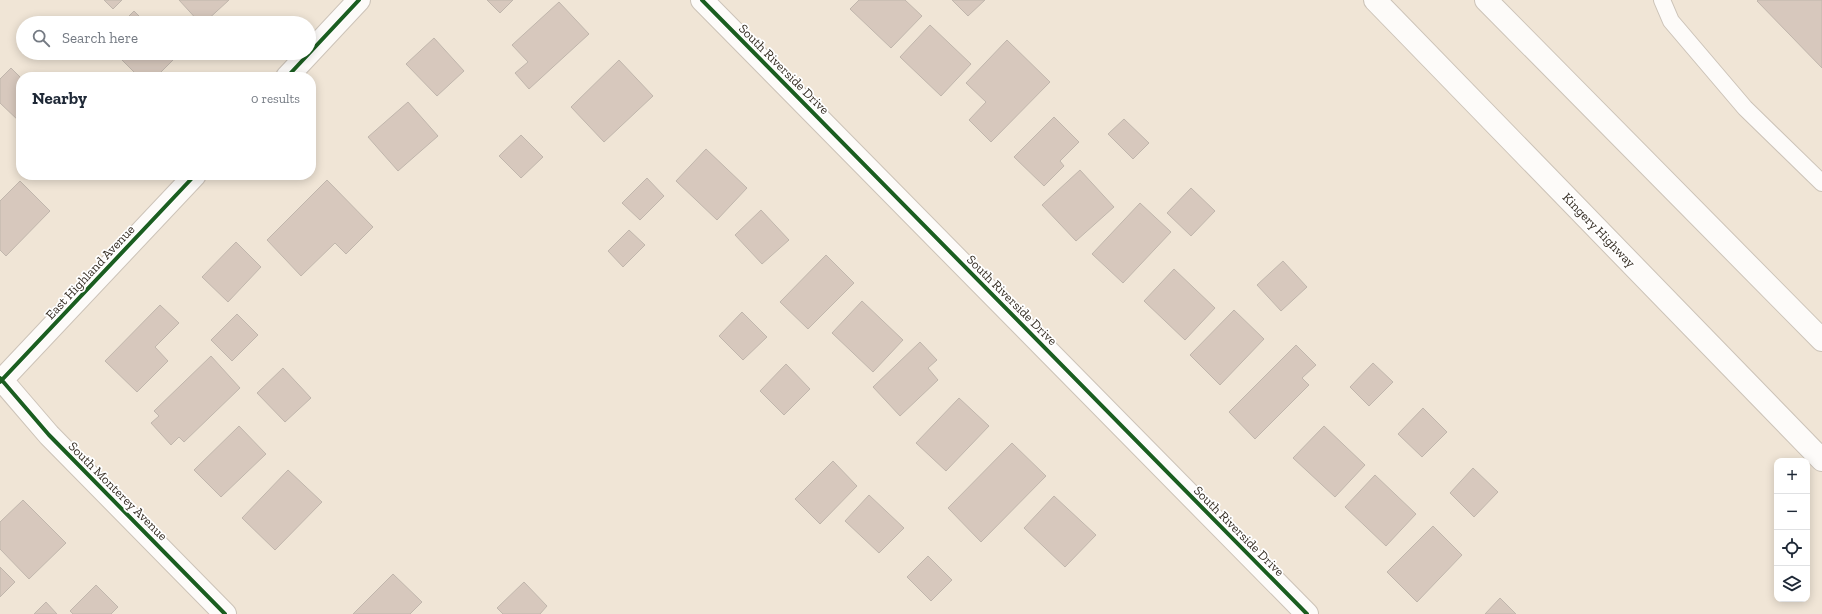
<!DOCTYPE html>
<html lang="en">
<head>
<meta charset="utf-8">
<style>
  body { margin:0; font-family:"Zilla Slab",serif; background:#f6f6f7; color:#1f2937 }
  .controls { position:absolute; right:12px; bottom:12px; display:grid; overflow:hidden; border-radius:8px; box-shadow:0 2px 10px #0003 }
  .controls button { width:36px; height:36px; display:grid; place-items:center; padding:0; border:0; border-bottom:1px solid #e0e1e3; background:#fff; color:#1f2937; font:20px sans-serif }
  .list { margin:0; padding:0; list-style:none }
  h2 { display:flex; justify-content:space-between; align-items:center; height:52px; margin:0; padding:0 16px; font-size:17px }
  h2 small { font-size:13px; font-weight:400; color:#747a83 }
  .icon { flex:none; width:22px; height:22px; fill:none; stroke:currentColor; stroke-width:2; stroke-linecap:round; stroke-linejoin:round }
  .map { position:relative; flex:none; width:1822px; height:614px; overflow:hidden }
  .search { position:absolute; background:#fff; box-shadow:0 2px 10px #0003; left:16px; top:16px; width:300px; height:44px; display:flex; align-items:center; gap:10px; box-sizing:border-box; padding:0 14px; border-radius:22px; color:#747a83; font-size:15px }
  .panel { position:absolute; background:#fff; box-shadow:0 2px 10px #0003; left:16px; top:72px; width:300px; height:108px; border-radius:16px }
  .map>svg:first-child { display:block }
  .building { fill:#d7c8bd; stroke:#c0b6ac }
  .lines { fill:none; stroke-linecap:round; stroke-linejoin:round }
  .service-casing { stroke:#ccc3b8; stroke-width:18 }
  .minor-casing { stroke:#ccc3b8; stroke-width:24 }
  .trunk-casing { stroke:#ccc3b8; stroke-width:24 }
  .service { stroke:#fdfbf9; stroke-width:16 }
  .minor { stroke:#fdfbf9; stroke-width:22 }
  .trunk { stroke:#fdfbf9; stroke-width:22 }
  .cycleway-casing { stroke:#fff; stroke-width:6 }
  .cycleway { stroke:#1b5e20; stroke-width:4 }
  .labels { text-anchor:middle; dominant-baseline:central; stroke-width:3.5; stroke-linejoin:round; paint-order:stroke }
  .street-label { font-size:13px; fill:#352d23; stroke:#fff }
</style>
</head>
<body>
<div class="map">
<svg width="1822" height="614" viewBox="0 0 1822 614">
  <rect width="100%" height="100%" fill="#f0e5d6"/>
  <!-- building -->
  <path class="building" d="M104,0h18l-9,9z
    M179,0h50l-25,23h-4z
    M487,0h26l-13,13z
    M859,0h46l17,16 -31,32 -41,-39z
    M952,0h33l-17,16z
    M1758,0h64v68l-65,-67z
    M559,2l30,32 -60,55 -14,-16 13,-11 -16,-17z
    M134,11l12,12h-24z
    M930,25l41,39 -30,32 -41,-39z
    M434,38l30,33 -27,25 -31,-32z
    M1007,40l43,42 -59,60 -22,-22 17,-18 -20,-19z
    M115,53h61l2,2 -22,22h-17z
    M619,60l34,36 -49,46 -33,-35z
    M11,68l10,10v42l-1,2 -20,-19v-24z
    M408,102l30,34 -40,35 -30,-34z
    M1054,117l25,25 -19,19 4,5 -20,20 -30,-29z
    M1124,119l25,24 -16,16 -25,-25z
    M521,135l22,22 -22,21 -22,-22z
    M706,149l41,39 -30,32 -41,-39z
    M1080,170l34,37 -38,34 -34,-36z
    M647,178l17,18 -24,24 -18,-17z
    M327,180l46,47 -27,27 -11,-11 -34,33 -34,-36z
    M20,181l30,30 -44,45 -6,-6v-49z
    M1191,188l24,23 -24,25 -24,-23z
    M1140,203l31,29 -48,51 -31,-29z
    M761,210l28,30 -27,24 -27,-29z
    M629,230l16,15 -22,22 -15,-16z
    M236,242l25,25 -33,35 -26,-25z
    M826,255l28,28 -46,46 -28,-27z
    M1283,261l24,26 -26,24 -24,-26z
    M1174,269l41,39 -30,32 -41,-39z
    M862,301l41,39 -30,32 -41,-39z
    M160,305l19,18 -24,24 13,14 -31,31 -32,-31z
    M1234,310l30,29 -44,46 -30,-30z
    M742,312l25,25 -24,23 -24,-24z
    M237,314l21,21 -26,26 -21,-21z
    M920,342l17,18 -9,8 10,12 -38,36 -27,-29z
    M1296,345l20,20 -14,13 7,7 -54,54 -26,-27z
    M211,356l29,32 -56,54 -5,-5 -8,8 -20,-22 8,-7 -5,-5z
    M1373,363l20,19 -24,24 -19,-19z
    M786,364l24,25 -26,26 -24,-24z
    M283,368l28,30 -26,24 -28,-29z
    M959,398l30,28 -43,45 -30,-28z
    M1423,408l24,24 -25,25 -24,-23z
    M239,426l27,28 -45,43 -27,-27z
    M1324,426l41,39 -30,32 -42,-39z
    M1012,443l34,33 -65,66 -33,-34z
    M833,461l24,25 -37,38 -25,-25z
    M1473,468l25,24 -24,25 -24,-24z
    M288,470l34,32 -47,48 -33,-32z
    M1375,475l41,39 -30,32 -41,-39z
    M869,495l35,33 -25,25 -34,-32z
    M1054,496l42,39 -31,32 -41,-39z
    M23,500l43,43 -37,36 -29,-30v-27z
    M1433,526l29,29 -45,47 -30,-30z
    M928,556l24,24 -21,21 -24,-24z
    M0,567l15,15 -15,15z
    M393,574l29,28 -12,12h-57z
    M524,582l23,24 -7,8h-37l-6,-6z
    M96,585l22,22 -7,7h-38l-3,-3z
    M1500,598l16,16h-31z
    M46,602l11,12h-23z"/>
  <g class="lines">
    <!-- service casing -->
    <g class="service-casing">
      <path id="service" d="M1662,0l9,21 74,87 77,75"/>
    </g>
    <!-- minor casing -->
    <g class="minor-casing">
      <path id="minor" d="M702,0l605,614
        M287,77l72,-77
        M0,378l49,57 176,179
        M0,382l195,-207"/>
    </g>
    <!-- trunk casing -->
    <g class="trunk-casing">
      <path id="trunk" d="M1375,0l447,460
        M1486,0l336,340"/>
    </g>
    <!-- service -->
    <use href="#service" class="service"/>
    <!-- minor -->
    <use href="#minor" class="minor"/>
    <!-- trunk -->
    <use href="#trunk" class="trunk"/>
    <!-- cycleway casing -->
    <g class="cycleway-casing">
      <path id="cycleway" d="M702,0l605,614
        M287,77l72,-77
        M0,378l49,57 176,179
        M0,382l195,-207"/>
    </g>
    <!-- cycleway -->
    <use href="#cycleway" class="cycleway"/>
  </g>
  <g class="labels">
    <!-- street labels -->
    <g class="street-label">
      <text transform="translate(784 69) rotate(45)">South Riverside Drive</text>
      <text transform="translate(1599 230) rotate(46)">Kingery Highway</text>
      <text transform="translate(90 272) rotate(-47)">East Highland Avenue</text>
      <text transform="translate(1012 300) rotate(45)">South Riverside Drive</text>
      <text transform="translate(118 491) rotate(45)">South Monterey Avenue</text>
      <text transform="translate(1239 531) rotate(45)">South Riverside Drive</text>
    </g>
  </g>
</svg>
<div class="controls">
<button>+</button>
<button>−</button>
<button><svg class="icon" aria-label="locate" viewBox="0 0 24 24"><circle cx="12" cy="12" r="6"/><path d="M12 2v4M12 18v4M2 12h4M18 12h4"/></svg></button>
<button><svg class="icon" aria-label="layers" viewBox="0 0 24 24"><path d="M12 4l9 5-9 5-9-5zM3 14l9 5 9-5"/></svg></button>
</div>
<div class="search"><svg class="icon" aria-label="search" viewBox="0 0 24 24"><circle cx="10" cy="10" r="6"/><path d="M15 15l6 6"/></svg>Search here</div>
<section class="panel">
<h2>Nearby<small>0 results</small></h2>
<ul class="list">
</ul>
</section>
</div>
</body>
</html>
